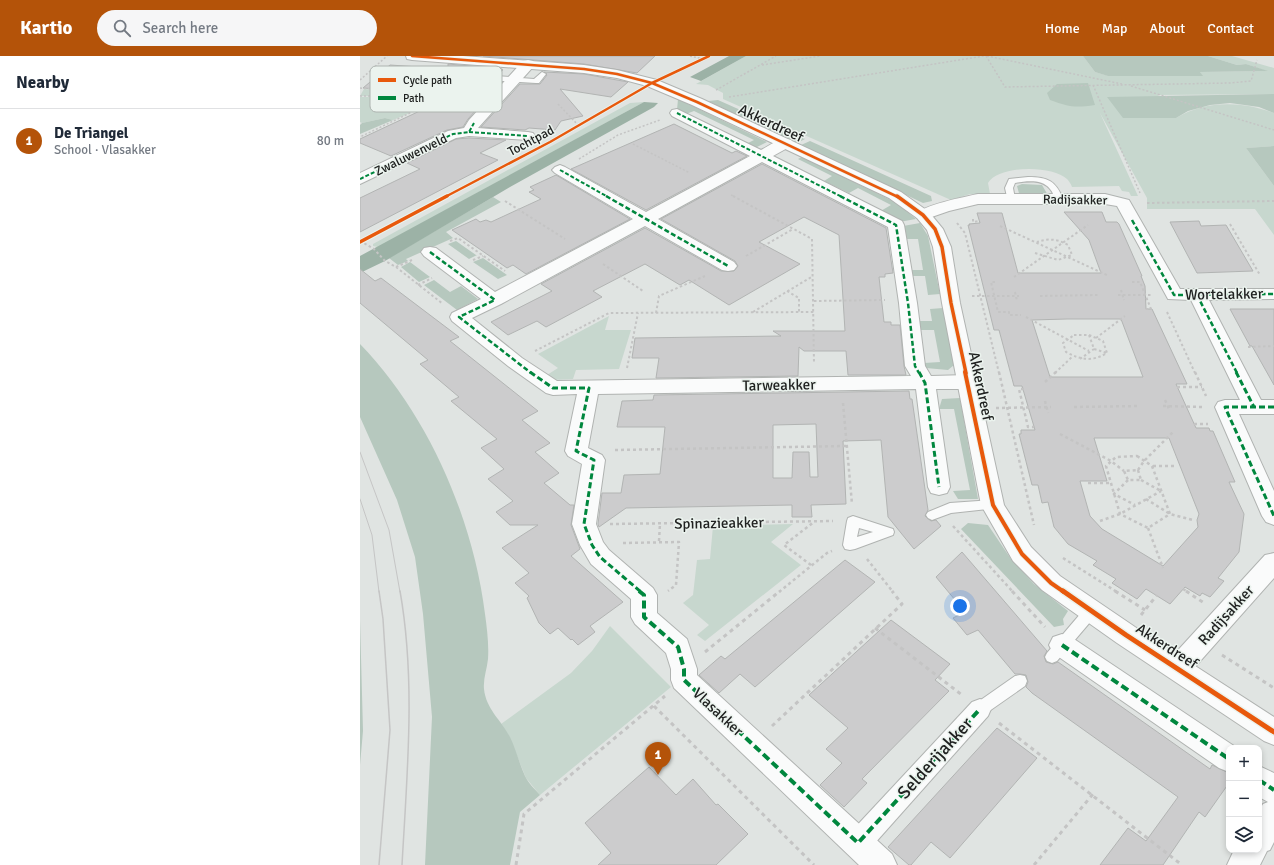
<!DOCTYPE html>
<html lang="en">
<head>
<meta charset="utf-8">
<style>
  body { margin:0; font-family:Signika,sans-serif; background:#f6f6f7; color:#1f2937 }
  .controls { position:absolute; right:12px; bottom:12px; display:grid; overflow:hidden; border-radius:8px; box-shadow:0 2px 6px #0003 }
  .controls button { width:36px; height:36px; display:grid; place-items:center; padding:0; border:0; border-bottom:1px solid #e0e1e3; background:#fff; color:#1f2937; font:20px sans-serif }
  .you { position:absolute; left:600px; top:550px; width:14px; height:14px; margin:-10px; border:3px solid #fff; border-radius:50%; background:#1a73e8; box-shadow:0 0 0 6px #1a73e833 }
  .badge { display:grid; place-items:center; width:26px; height:26px; border-radius:50%; background:#b45309; color:#fff; font-size:13px; font-weight:700 }
  .pin { position:absolute; translate:-50% -33px; filter:drop-shadow(0 1px 2px #0008) }
  .pin::after { content:''; position:absolute; top:21px; width:14px; height:12px; background:inherit; clip-path:polygon(0 0,100% 0,50% 100%) }
  .list { margin:0; padding:0; list-style:none }
  h2 { display:flex; justify-content:space-between; align-items:center; height:52px; margin:0; padding:0 16px; font-size:17px }
  h2 small { font-size:13px; font-weight:400; color:#747a83 }
  .list li { display:grid; grid-template-columns:26px 1fr auto; gap:12px; align-items:center; box-sizing:border-box; height:64px; padding:0 16px; border-top:1px solid #e0e1e3 }
  .list b { display:block; font-size:15px; white-space:nowrap }
  .list p { margin:0; font-size:13px; white-space:nowrap; color:#747a83 }
  .list em { font-size:13px; font-style:normal; color:#747a83 }
  .icon { flex:none; width:22px; height:22px; fill:none; stroke:currentColor; stroke-width:2; stroke-linecap:round; stroke-linejoin:round }
  .map { position:relative; flex:none; width:914px; height:809px; overflow:hidden }
  header { display:flex; align-items:center; gap:24px; box-sizing:border-box; height:56px; padding:0 20px; background:#b45309; color:#fff }
  header strong { font-size:19px }
  nav { display:flex; gap:22px; margin-inline-start:auto; font-size:14px }
  .search { width:280px; height:36px; background:#f6f6f7; display:flex; align-items:center; gap:10px; box-sizing:border-box; padding:0 14px; border-radius:22px; color:#747a83; font-size:15px }
  main { display:flex }
  aside { flex:1; background:#fff }
  .map>svg:first-child { display:block }
  .green { fill:#c7d7ce }
  .forest { fill:#b6c8be }
  .water { fill:#9cb2a6 }
  .building { fill:#cccccd; stroke:#b2b4b3; fill-rule:evenodd }
  .lines { fill:none; stroke-linecap:round; stroke-linejoin:round }
  .service-casing { stroke:#b0b3b1; stroke-width:2 }
  .pedestrian-casing { stroke:#b0b3b1; stroke-width:2 }
  .minor-casing { stroke:#b0b3b1; stroke-width:2 }
  .tertiary-casing { stroke:#b0b3b1; stroke-width:2 }
  .path-far3 { stroke:#c4c4c4; stroke-width:1.5; stroke-dasharray:2 2; stroke-linecap:butt }
  .path-far2 { stroke:#c4c4c4; stroke-width:2; stroke-dasharray:2.5 2.5; stroke-linecap:butt }
  .path-far1 { stroke:#c4c4c4; stroke-width:2.5; stroke-dasharray:3 3; stroke-linecap:butt }
  .path { stroke:#c4c4c4; stroke-width:3; stroke-dasharray:4 4; stroke-linecap:butt }
  .service { fill:#fafbfb; fill-rule:evenodd }
  .pedestrian { fill:#fafbfb; fill-rule:evenodd }
  .minor { fill:#fafbfb; fill-rule:evenodd }
  .tertiary { fill:#fafbfb; fill-rule:evenodd }
  .tram-far1 { stroke:#c5c5c5; stroke-width:1 }
  .tram { stroke:#c5c5c5; stroke-width:1.5 }
  .quiet-far3 { stroke:#00873e; stroke-width:2; stroke-dasharray:4 2; stroke-linecap:butt }
  .quiet-far2 { stroke:#00873e; stroke-width:2.5; stroke-dasharray:5 2.5; stroke-linecap:butt }
  .quiet-far1 { stroke:#00873e; stroke-width:3; stroke-dasharray:6 3; stroke-linecap:butt }
  .quiet { stroke:#00873e; stroke-width:4; stroke-dasharray:8 4; stroke-linecap:butt }
  .cycleway-far3-casing { stroke:#ebf3ee; stroke-width:4 }
  .cycleway-far2-casing { stroke:#ebf3ee; stroke-width:5.5 }
  .cycleway-far1-casing { stroke:#ebf3ee; stroke-width:6 }
  .cycleway-casing { stroke:#ebf3ee; stroke-width:8 }
  .cycleway-far3 { stroke:#e8590c; stroke-width:2.5 }
  .cycleway-far2 { stroke:#e8590c; stroke-width:3.5 }
  .cycleway-far1 { stroke:#e8590c; stroke-width:4 }
  .cycleway { stroke:#e8590c; stroke-width:5 }
  .labels { text-anchor:middle; dominant-baseline:central; stroke-width:3; stroke-linejoin:round; paint-order:stroke }
  .far-street-label { font-size:13px; fill:#202221; stroke:#ebf3ee }
  .street-label { font-size:15px; fill:#202221; stroke:#ebf3ee }
  .near-street-label { font-size:18px; fill:#202221; stroke:#ebf3ee }
  .key { fill:#ebf3ee; stroke:#aeb4b0; stroke-width:1 }
  .key-label { font-size:11px; fill:#202221 }
</style>
</head>
<body>
<header>
<strong>Kartio</strong>
<div class="search"><svg class="icon" aria-label="search" viewBox="0 0 24 24"><circle cx="10" cy="10" r="6"/><path d="M15 15l6 6"/></svg>Search here</div>
<nav><a>Home</a><a>Map</a><a>About</a><a>Contact</a></nav>
</header>
<main>
<aside>
<h2>Nearby<small></small></h2>
<ul class="list">
<li><span class="badge">1</span><div><b>De Triangel</b><p>School · Vlasakker</p></div><em>80 m</em></li>
</ul>
</aside>
<div class="map">
<svg width="914" height="809" viewBox="0 0 914 809">
  <rect width="100%" height="100%" fill="#e0e4e2"/>
  <!-- green -->
  <path class="green" d="M386,0h337l12,16 14,4h93l-2,-4 66,-1 -20,-7 -9,1 -29,-9h24l42,12v26l-116,1 18,23c30,-18 66,-17 98,-5v33l-28,2 28,38v49l-19,-26h-108v-11l-47,-85 38,83h-7l-2,-4 -7,-1 -3,-5 -47,1c-1,-3 -3,-6 -5,-8 -15,-14 -68,-14 -79,4l2,11h-20l-19,6 -228,-101v-6l-15,-8 -12,-1z
    M4,33l64,5 -18,19 -17,7 -8,-2 -23,5 -2,-1v-25h49l-49,-1z
    M284,46l-266,145 -5,-1v-2l257,-141z
    M249,260l-4,14h26l-12,39 -43,1 -3,9 -21,1 -5,-5 11,-7 -20,-14z
    M433,468l-22,18 30,23 -96,76 -8,-6 12,-10 -26,-22 10,-8 4,-35 13,-1 3,-33z
    M250,570l61,61 -131,108 -14,-17 -17,-42 -8,-12 70,-51 21,-22z"/>
  <!-- forest -->
  <path class="forest" d="M723,0h125l29,9 9,-1 22,7 -68,1 3,4h-95l-13,-4z
    M728,27l7,22c-20,3 -26,2 -45,-5l-3,-7 10,-9z
    M914,38v19l-15,-6 -29,-4 -20,2 -22,6 -12,7h-53l-16,-21z
    M318,43l89,43 -12,6 -9,-4 8,-4 -60,-29 -8,3 -9,-4z
    M358,44l87,39 -8,4 -89,-42z
    M25,62l8,2 -33,14v-9l2,-2z
    M450,85l121,55 1,5 -9,2 -122,-58z
    M914,90v40l-28,-38z
    M442,101l95,46 19,16 -17,3 -20,-10 12,-7 -33,-17 -9,5 -25,-12 8,-5 -34,-17z
    M662,128l20,1 7,12h-29l-3,-11z
    M133,141l8,5 -55,30 7,6 -47,21 2,2 -10,4 -9,-7z
    M560,167l8,13 12,58 -12,1 -3,-19h-14l-1,-6h13l-5,-31h-14l-1,-13z
    M96,185l20,14h1l-8,4 -21,-15z
    M123,202l24,17 -9,4 -25,-17z
    M50,206l20,15 -11,5 -18,-15z
    M74,224l16,12 11,-6 17,13 -21,11 -33,-25z
    M583,252l11,57 -6,5 -22,-2 -2,-5 16,-1 -6,-32h-15l-1,-9h14l-2,-12z
    M0,288c68,70 113,174 125,270 2,14 4,31 3,45 -1,10 -5,20 -4,30 2,20 17,31 26,48 6,12 9,26 15,39 3,7 10,13 15,19l-20,17 -10,53h-85l7,-148 -9,-103 -8,-57 -18,-57 -37,-83z
    M600,342l18,101h-20l-5,-8 17,-1 -16,-81h-15l3,-10z
    M608,467l20,2 23,34 23,25 34,27 -5,8 1,6 -10,2 -93,-98z
    M0,564l3,111 -3,34z"/>
  <!-- water -->
  <path class="water" d="M369,0h17l-45,25 -11,-4z
    M284,46l14,1 -4,4 -144,80 -125,74 -25,12v-17z"/>
  <!-- building -->
  <path class="building" d="M123,0h172l-18,17 -53,-9z
    M88,8l45,4 -7,9 1,4 14,1 -33,37 -5,8 -16,3 -56,26 -31,-13v-4l96,-45 -93,-6 27,-23 58,4z
    M184,16l40,2 44,8 -17,15 -51,-8 23,27 -22,5 -6,9 -26,-2 -4,2 -44,-3 39,-43h20l7,-9z
    M314,68l58,29 4,-2 11,5 -101,54 -75,-41z
    M109,82l37,2 -26,13 18,7 -138,72v-34l60,-29 -13,-6 49,-24z
    M402,108l124,64 7,45 -8,1v3h-6l5,45h7v3h9l4,41 2,9h-58l-2,-24h-42l-5,-4 -1,29 -142,2 3,-20h-27l3,-20 146,-2 -8,-5h72l-6,-96 -35,-18 -45,25 41,22 -71,41 -40,-25 -9,5 -35,-21 -52,27 9,6 -56,30 -9,-6 -29,14 -17,-13 61,-31 -11,-7 104,-56 76,43h13l4,-5 -3,-5 -74,-42z
    M196,119l74,44 -104,55 -13,-9 -6,3 -55,-38 24,-11 4,3 6,-2 5,2 50,-23 -12,-7 5,-2 -4,-3z
    M704,156h38l4,10h11l2,2 23,52h-1l4,10 1,23h6l35,75h-11l20,44h13l1,3h3l22,51h-6l15,32 -5,38 -21,26 6,3 -14,16 -8,-4 -2,3 -15,-9 -15,17 -24,-15 -9,10 -25,-16 4,-4 -23,-14 4,-4 -29,-17 -14,-17 -6,-25 -6,1 -4,-18h-6l-13,-51h2v-4h14l-13,-44h-8l-15,-56h-5l-26,-105h2l-1,-1 11,-1 -3,-10h25l16,60h83l-12,-33zM707,263h54l22,58h-93l-18,-57zM734,382h75l30,76 -2,6 1,7 -35,39 -61,-37 -12,-13 -10,-35h27z
    M839,165l2,5 25,-1 27,46 -56,2 -27,-51z
    M0,213l15,12 6,-3 78,59 -9,4 88,70 -16,9 28,23 -15,9 24,21 -15,10 26,22h4l-3,20 9,24 -9,7 52,46 -33,24 5,6 -17,13 -6,-6 -1,1 -13,-12 -8,6 -11,-11 -12,-25 2,-2 -14,-13 14,-10 -27,-25 36,-23h-28l-14,-13 17,-11 -25,-22 16,-10 -23,-21 16,-9 -46,-38 8,-4 -39,-33 8,-4 -68,-57z
    M870,253h44v76l-22,-39h-2z
    M549,335l1,8h2l16,111 -3,6 6,5 5,-1 5,6 -27,23 -26,-32 -7,-77 -38,1 3,63 -35,1 1,12h-20v-12l-166,3 -27,19 -1,-3 4,-31h19l3,-18 36,-1 5,-47h-48l5,-26 31,-1 1,-5zM456,368l2,53h-8l-1,-25h-16l-1,26h-19v-53z
    M602,496l85,99 -3,5 2,6 7,2 5,-2 152,107 2,-4 17,8v10l-24,34 -6,-5 -36,53h-63l28,-37 18,13 32,-44 -146,-104 -6,-6 2,-5 -2,-7 -6,-1h-5l-37,-44 -11,5 -14,-17 12,-6 -29,-35z
    M485,504l30,22 -120,105 -15,-13 -21,19 -20,-18 22,-19 4,3z
    M531,564l59,44 -15,16 14,11 -87,88 5,4 -23,24 -24,-22 22,-22 -16,-14 22,-21 -39,-33z
    M637,672l40,30 -87,100 -19,-16 -20,23h-2l-21,-18z
    M289,711l27,28 17,-16 23,26 2,-1 30,30 -32,31h-118l13,-12 -26,-30z"/>
  <g class="lines">
    <!-- service casing -->
    <g class="service-casing">
      <path id="service" d="M135,12h3l4,2 -6,6 38,3 8,-7 4,2 -7,9h-3l-48,-3 -1,-2z
        M668,121c20,0 28,4 35,22l-1,2h-6c-2,-4 -3,-9 -6,-12 -8,-10 -23,-8 -35,-6l-2,5 2,11 -1,2h-6l-3,-13 4,-9z
        M633,444l4,2 2,3 -2,3 -46,5 -19,7 -4,-2 -2,-3 2,-3 22,-9z
        M493,460l40,13 1,3 -1,3 -38,14 -5,1 -5,-1 -2,-4 4,-24 1,-3zM499,472l14,4 -16,5z
        M732,548l5,2 2,4 -2,4 -40,47 -5,2 -5,-2 -2,-4 2,-4 40,-47z
        M660,619l5,1 2,5 -2,5 -40,28 -5,2 -5,-2 -3,-5 3,-5 40,-28z"/>
    </g>
    <!-- pedestrian casing -->
    <g class="pedestrian-casing">
      <path id="pedestrian" d="M620,643l8,3 3,7 -3,7 -121,136 -9,3 -9,-3 -4,-9 4,-9 123,-132z"/>
    </g>
    <!-- minor casing -->
    <g class="minor-casing">
      <path id="minor" d="M168,4l5,1 2,3 -2,3 -55,61 50,4 5,1 2,3 -2,3 -5,1 -59,-4 -13,2 -96,46v-11l88,-42 16,-3 5,-8 54,-59z
        M317,53l84,41c10,-5 19,-13 30,-10l2,3 -2,3 -18,10 129,65 2,4 13,78 8,63 6,10 37,-1 7,2 3,5 -3,5 -7,2h-32l14,98 -3,6 -8,2 -8,-2 -3,-6 -12,-98 -318,5 -10,54 14,7 3,5 -9,64 7,18 6,8 44,38 4,7v18l30,26 10,30v6l195,179 5,11h-38l-185,-177 -3,-8v-11l-5,-16 -31,-29 -4,-7v-18l-40,-35 -11,-19 -8,-21 10,-60 -14,-8 -3,-5 12,-57 -24,1 -7,-2 -38,-27 -56,-45 -2,-4 2,-4 29,-14 -57,-43 -3,-4 3,-4 6,-1 6,1 59,44 138,-73 -78,-46 -3,-3 3,-3 5,-2 5,2 81,45 104,-56 -78,-40 -2,-3 2,-3zM402,106l126,65 11,76 6,63 6,10 -354,5 -35,-23 -50,-40 29,-14 144,-78 77,44 6,1 6,-1 3,-4 -3,-4 -76,-43z
        M618,138h127l24,6 51,89h94v10l-65,1 52,100h13v14h-35l35,77v34l-8,-3 -4,-6 -47,-109 3,-5 7,-2h15l-49,-100 -23,-1 -51,-93 -12,-2h-127l-29,7 -26,9 -6,-2 -2,-3c7,-10 49,-18 63,-21z
        M914,497v25l-87,98 -9,3 -9,-3 -4,-8 4,-8 96,-105z
        M702,578l9,3 166,111h-8v24l-10,-4 -166,-115 -4,-8 4,-8z
        M899,710l15,7v69l-4,8 -3,1 -7,14h-33l7,-15h25v-39l4,-7 5,-2 -9,-5z"/>
    </g>
    <!-- tertiary casing -->
    <g class="tertiary-casing">
      <path id="tertiary" d="M46,0h57l121,9 33,5 40,10 45,19 199,93 28,20 14,17 8,18 9,56 44,202 27,42 29,29 75,51 139,90v28l-10,-4 -147,-98 -75,-53 -29,-29 -32,-56 -39,-202 -9,-56 -6,-17 -10,-12 -28,-20 -197,-93 -45,-19 -30,-8 -33,-5 -172,-13 -5,-1z"/>
    </g>
    <!-- path-far3 -->
    <path class="path-far3" d="M330,0l13,3
      M626,0l19,31 225,-4 21,-2 6,-21
      M627,0l135,28
      M402,9l58,-9
      M0,24l27,-24
      M733,29l47,108
      M771,30l143,44
      M0,32l71,5 -21,20 -50,24
      M356,34l60,-34
      M0,40h31l34,3
      M369,41l255,-41
      M198,48l21,22
      M273,88l57,29
      M219,103l39,-24 42,-15
      M371,139l4,2"/>
    <!-- path-far2 -->
    <path class="path-far2" d="M373,140l79,43 2,125
      M145,145l60,38
      M787,147l127,-2
      M613,163v3l7,-1
      M597,167l8,10 34,140
      M870,168l30,51
      M640,170l109,50
      M0,185l14,8 11,12 11,6 47,37
      M90,185l8,-3 47,33
      M675,197l23,7 14,-5 -4,-10c-10,-6 -20,-7 -31,-3
      M386,200l47,-27
      M113,204l10,-4
      M243,208l40,27
      M36,211l16,-7
      M654,221l74,-52
      M635,226h-4l7,30h11v3h12
      M772,226h8l11,27h-7
      M58,229l14,-7
      M761,234l3,10
      M427,235l12,7v14
      M655,236l2,9
      M758,239h33
      M612,240h47
      M680,240l58,-1
      M454,245l71,-1
      M393,256l60,-36
      M807,256l28,61
      M296,257l3,-17 46,-20
      M666,261l63,34
      M714,279h15l14,6 4,12c-15,9 -26,7 -41,-1l-3,-9z
      M729,279l5,14 13,4
      M736,282l29,-22
      M888,291l26,-1
      M175,295l74,-38 205,-1
      M720,303l14,-10
      M267,312l11,-55
      M695,317l18,-17"/>
    <!-- path-far1 -->
    <path class="path-far1" d="M639,316l35,153
      M835,316l11,24
      M685,326l11,-10
      M817,331h25
      M664,333h-5l9,38h6
      M805,344l5,11
      M685,345l3,12
      M483,347l9,101
      M803,350l40,1
      M714,351l66,-1
      M636,352l55,-1
      M834,368h14
      M700,378l51,27 13,10
      M255,394l232,-4
      M777,400l15,10 18,48 -22,14 -28,-14 -14,-48 10,-9z
      M793,410h23
      M778,414l3,10h-13l-4,-9z
      M778,414l6,-9 29,-29
      M768,424l-14,14 21,11
      M781,424l20,11
      M728,427h23
      M786,443l24,15 23,6
      M740,465l20,-7 41,-23
      M250,468l223,-3
      M593,470l60,66
      M788,472l15,40
      M299,485l1,-18
      M263,487l56,-1 -3,43 -8,6
      M703,502l54,34
      M507,503l26,33
      M451,509l-27,-20 30,-23
      M823,533l5,3
      M419,536l48,-39 5,-2"/>
    <!-- path -->
    <path class="path" d="M652,535l33,36
      M755,535l30,19
      M826,535l18,12
      M781,559l16,-20
      M515,572l87,67
      M345,596l75,-61
      M862,599l52,33
      M294,650l160,159
      M639,667l183,142
      M412,670l130,-122 -10,-13
      M156,809l8,-51 141,-118
      M674,809l59,-71"/>
    <!-- service -->
    <use href="#service" class="service"/>
    <!-- pedestrian -->
    <use href="#pedestrian" class="pedestrian"/>
    <!-- minor -->
    <use href="#minor" class="minor"/>
    <!-- tertiary -->
    <use href="#tertiary" class="tertiary"/>
    <!-- tram-far1 -->
    <path class="tram-far1" d="M0,396l29,78 11,62
      M0,443l12,36 7,57"/>
    <!-- tram -->
    <path class="tram" d="M40,535c16,90 7,183 2,274
      M19,809l11,-135 -7,-111 -4,-28"/>
    <!-- quiet-far3 -->
    <path class="quiet-far3" d="M317,57l165,84
      M109,76l59,4
      M200,114l48,27
      M0,123l93,-45 16,-2 5,-9"/>
    <!-- quiet-far2 -->
    <path class="quiet-far2" d="M246,140l122,70
      M480,140l56,29 12,78 7,63 4,7
      M772,164l42,75 100,-1
      M70,196l65,48 -36,17 72,56
      M837,239l40,78"/>
    <!-- quiet-far1 -->
    <path class="quiet-far1" d="M170,316l23,16h36l-13,63 18,9 -10,64 8,21 8,12 41,35
      M559,316l6,11 14,104
      M876,316l18,35
      M914,351h-49l49,109"/>
    <!-- quiet -->
    <path class="quiet" d="M279,535l5,4v22l34,30 6,22v11l174,163 122,-134
      M702,589l167,114
      M899,724l15,10"/>
    <!-- cycleway-far3 casing -->
    <g class="cycleway-far3-casing">
      <path id="cycleway-far3" d="M52,0l172,13 33,5 35,9 45,19 201,95
        M85,141l105,-55 102,-59 57,-27"/>
    </g>
    <!-- cycleway-far2 casing -->
    <g class="cycleway-far2-casing">
      <path id="cycleway-far2" d="M537,140l26,19 12,14 7,18 9,56 15,70
        M0,186l87,-46"/>
    </g>
    <!-- cycleway-far1 casing -->
    <g class="cycleway-far1-casing">
      <path id="cycleway-far1" d="M605,316l28,133 29,49 29,29 13,9"/>
    </g>
    <!-- cycleway casing -->
    <g class="cycleway-casing">
      <path id="cycleway" d="M703,535l63,44 148,97"/>
    </g>
    <!-- cycleway-far3 -->
    <use href="#cycleway-far3" class="cycleway-far3"/>
    <!-- cycleway-far2 -->
    <use href="#cycleway-far2" class="cycleway-far2"/>
    <!-- cycleway-far1 -->
    <use href="#cycleway-far1" class="cycleway-far1"/>
    <!-- cycleway -->
    <use href="#cycleway" class="cycleway"/>
  </g>
  <g class="labels">
    <!-- far-street labels -->
    <g class="far-street-label">
      <text transform="translate(171 85) rotate(-28)">Tochtpad</text>
      <text transform="translate(51 99) rotate(-26)">Zwaluwenveld</text>
      <text transform="translate(715 144) rotate(1)">Radijsakker</text>
    </g>
    <!-- street labels -->
    <g class="street-label">
      <text transform="translate(411 67) rotate(25)">Akkerdreef</text>
      <text transform="translate(864 238) rotate(-1)">Wortelakker</text>
      <text transform="translate(419 329) rotate(-1)">Tarweakker</text>
      <text transform="translate(621 330) rotate(78)">Akkerdreef</text>
      <text transform="translate(359 467) rotate(-1)">Spinazieakker</text>
      <text transform="translate(866 559) rotate(-48)">Radijsakker</text>
      <text transform="translate(807 590) rotate(33)">Akkerdreef</text>
      <text transform="translate(358 656) rotate(43)">Vlasakker</text>
    </g>
    <!-- near-street labels -->
    <g class="near-street-label">
      <text transform="translate(575 702) rotate(-48)">Selderijakker</text>
    </g>
  </g>
  <!-- legend -->
  <rect x="10" y="10" width="132" height="46" rx="6" class="key"/>
  <rect x="18" y="22" width="18" height="4" fill="#e8590c"/>
  <rect x="18" y="40" width="18" height="4" fill="#00873e"/>
  <g class="key-label">
    <text x="43" y="28">Cycle path</text>
    <text x="43" y="46">Path</text>
  </g>
</svg>
<div class="controls">
<button>+</button>
<button>−</button>
<button><svg class="icon" aria-label="layers" viewBox="0 0 24 24"><path d="M12 4l9 5-9 5-9-5zM3 14l9 5 9-5"/></svg></button>
</div>
<div class="you"></div>
<div class="pin badge" style="left:298px;top:719px">1</div>
</div>
</main>
</body>
</html>
